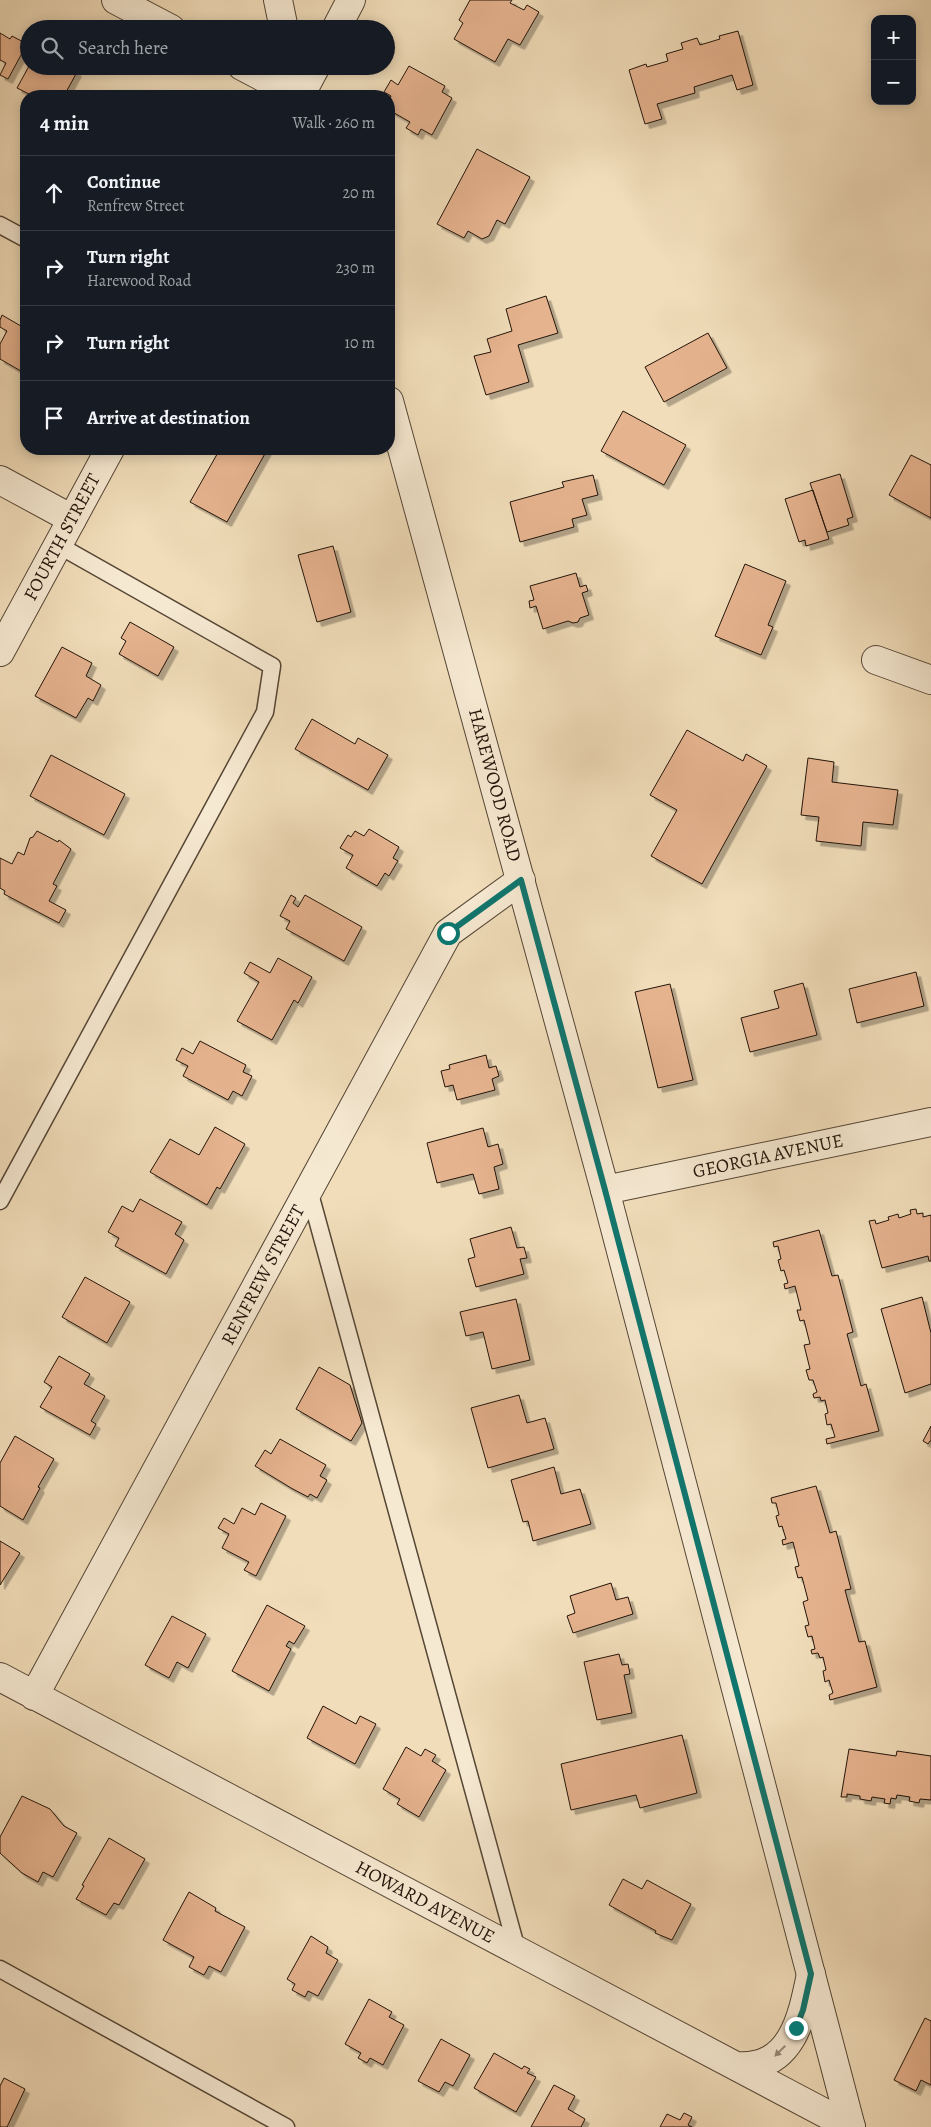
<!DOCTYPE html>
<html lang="en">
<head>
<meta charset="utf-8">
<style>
  body { margin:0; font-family:Alegreya,serif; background:#20242c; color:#f1f3f6 }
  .controls { position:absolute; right:15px; top:15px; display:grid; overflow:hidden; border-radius:10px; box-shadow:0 2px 12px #0003 }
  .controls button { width:45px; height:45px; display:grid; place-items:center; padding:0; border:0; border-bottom:1px solid #363941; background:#171b24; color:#f1f3f6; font:25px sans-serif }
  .stop { position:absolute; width:15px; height:15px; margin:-11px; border:4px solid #0f766e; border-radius:50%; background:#fff }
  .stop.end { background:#0f766e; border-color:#fff; box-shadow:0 1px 5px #0008 }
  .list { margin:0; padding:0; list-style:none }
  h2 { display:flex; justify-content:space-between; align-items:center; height:65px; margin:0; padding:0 20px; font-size:21px }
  h2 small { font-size:16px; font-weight:400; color:#9ea1a6 }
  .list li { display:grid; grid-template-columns:32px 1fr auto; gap:15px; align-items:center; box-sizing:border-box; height:75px; padding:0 20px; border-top:1px solid #363941 }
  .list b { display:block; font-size:19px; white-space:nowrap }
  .list p { margin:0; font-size:16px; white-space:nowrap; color:#9ea1a6 }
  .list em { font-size:16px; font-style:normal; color:#9ea1a6 }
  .icon { flex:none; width:28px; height:28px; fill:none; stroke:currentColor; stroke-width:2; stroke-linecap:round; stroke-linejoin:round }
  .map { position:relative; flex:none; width:931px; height:2127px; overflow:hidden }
  .search { position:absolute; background:#171b24; box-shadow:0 2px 12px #0003; left:20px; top:20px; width:375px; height:55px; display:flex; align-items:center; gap:12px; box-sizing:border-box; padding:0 18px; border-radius:28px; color:#9ea1a6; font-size:19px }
  .panel { position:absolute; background:#171b24; box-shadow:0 2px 12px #0003; left:20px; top:90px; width:375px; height:365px; border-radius:20px }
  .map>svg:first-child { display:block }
  .building { fill:#e6b38f; stroke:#211309; filter:url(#shadow) }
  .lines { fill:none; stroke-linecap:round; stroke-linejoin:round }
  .service-casing { stroke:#554635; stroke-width:19 }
  .minor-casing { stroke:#554635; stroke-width:30 }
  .tertiary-casing { stroke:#554635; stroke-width:30 }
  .service { stroke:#f6e9d2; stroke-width:16 }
  .minor { stroke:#f6e9d2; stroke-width:28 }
  .tertiary { stroke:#f6e9d2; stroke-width:28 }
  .oneway { fill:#968978 }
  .route { stroke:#0f766e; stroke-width:6 }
  .labels { text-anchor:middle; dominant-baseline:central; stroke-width:4; stroke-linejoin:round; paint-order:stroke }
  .street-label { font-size:19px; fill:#211309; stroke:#f6e9d2 }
</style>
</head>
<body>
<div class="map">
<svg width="931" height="2127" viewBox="0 0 931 2127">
  <defs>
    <filter id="shadow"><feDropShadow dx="4.5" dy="4.5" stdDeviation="0" flood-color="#0004"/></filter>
  </defs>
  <rect width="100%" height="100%" fill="#f1ddba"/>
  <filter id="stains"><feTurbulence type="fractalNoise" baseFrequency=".004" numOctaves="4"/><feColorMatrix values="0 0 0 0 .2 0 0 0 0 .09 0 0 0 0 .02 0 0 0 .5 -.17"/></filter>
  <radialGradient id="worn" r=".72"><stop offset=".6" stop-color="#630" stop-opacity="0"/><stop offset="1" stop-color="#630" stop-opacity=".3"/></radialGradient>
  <!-- building -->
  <path class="building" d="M470,0h42l-2,3 14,7 3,-5 12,7 -19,33 -12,-6 -13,23 -41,-23 9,-16 -4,-3z
    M738,31l15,54 -16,5 -5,-15 -38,12 1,6 -38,11 5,15 -17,5 -16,-54 17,-6 1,3 21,-6 -2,-7 17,-5 -2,-6 16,-5 3,7 20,-6 -1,-3z
    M0,33l10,6 2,-3 15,8 -19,35 -8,-4 6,-12 -6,-3z
    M29,66h36l12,6 -13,24h-36l1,-2 -12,-6z
    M409,66l36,20 -3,6 10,6 -20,37 -11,-6 -3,6 -12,-7 4,-6 -21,-12v-9l2,-5 -7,-4 7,-12 7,5z
    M107,91l8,5 1,-3 6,3h-18z
    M477,149l53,28 -25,47 -8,-4 -8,16 -7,3 -14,-8 -4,7 -27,-14z
    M546,296l12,37 -40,12 11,37 -43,13 -12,-39 17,-4 -4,-13 25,-8 -6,-22z
    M2,315l24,14v45l-26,-15v-15l7,-13 -7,-4v-7z
    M708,333l19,35 -63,34 -19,-35z
    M623,411l63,34 -22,40 -63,-34z
    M220,449l47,1 -40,72 -37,-20z
    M911,455l20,10v53l-42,-23z
    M840,474l13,43 -6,2 2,6 -22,7 -17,-49z
    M593,475l5,20 -16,4 5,16 -15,4 2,8 -54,15 -10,-40 54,-15 -2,-5z
    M813,490l16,49 -23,7 -1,-6 -6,2 -14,-43z
    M333,546l18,66 -34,10 -19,-67z
    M745,564l41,17 -18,44 5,2 -12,28 -46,-19z
    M576,573l4,14 6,-2 2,6 -6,2 7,22 -9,3 -2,4 -5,1 -5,-2 -25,8 -7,-23 -6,2 -1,-7 5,-1 -4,-14z
    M130,622l44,25 -16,29 -39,-22 7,-13 -5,-3z
    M62,647l30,16 -6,13 15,9 -8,16 -5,-3 -12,20 -41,-22z
    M312,719l43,25 3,-6 30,17 -20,35 -73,-41z
    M687,730l56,31 3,-7 21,12 -65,118 -51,-28 26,-46 -27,-15z
    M51,755l74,39 -21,41 -74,-39z
    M808,758l26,4 -2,20 66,8 -5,35 -30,-3 -2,24 -45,-5 3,-24 -18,-2z
    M369,829l30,18 -6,11 5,3 -2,3 -7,12 -4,-3 -8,13 -31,-18 7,-13 -13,-7 8,-13 3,2 4,-6 9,5z
    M37,831l21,11 1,-2 12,9 -18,35 4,2 -8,15 17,9 -7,13 -55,-29 1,-3 -5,-3v-30l12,6 6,-12 6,3 6,-17 3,-1z
    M291,895l5,3 -3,5 5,4 7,-12 57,32 -18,34 -58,-32 4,-8 -10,-5z
    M278,958l34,19 -14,26 -4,-3 -22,40 -35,-19 22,-39 -15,-9 6,-11 20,11z
    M916,972l8,34 -67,17 -8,-34z
    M803,983l14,52 -67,17 -9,-34 38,-10 -5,-17z
    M670,984l23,96 -35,8 -23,-96z
    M200,1041l46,24 -3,7 9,4 -10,20 -9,-5 -5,9 -45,-24 5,-10 -12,-6 6,-12 11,6z
    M486,1055l3,13 7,-2 3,10 -7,3 3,11 -38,10 -4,-15 -8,2 -4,-16 9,-2 -1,-4z
    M215,1127l30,17 -25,45 -3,-2 -10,18 -57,-33 20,-33 29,16z
    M483,1128l5,19 10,-3 5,20 -9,3 5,22 -20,5 -6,-20 -36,9 -10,-40z
    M140,1199l42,23 -7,12 9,6 -18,34 -51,-28 4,-8 -11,-6 14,-26 11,6z
    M916,1209l1,5 6,-1v4l8,-2v46h-2l-1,-5 -46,12 -13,-47 6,-1 1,4 13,-4 -1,-3 10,-3 1,4 12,-4 -1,-4z
    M511,1227l6,21 7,-1 3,11 -7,1 4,15 -48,13 -8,-28 7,-2 -5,-18z
    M819,1230l13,46 6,-1 15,57 -6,2 14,52 5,-2 13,47 -52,13 -1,-5 9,-2 -4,-13 -4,1 -2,-11 3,-1 -3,-13 -4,1 -1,-4 -6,1 -1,-4 4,-2 -4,-12h-4l-3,-10 4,-1 -6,-24 6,-1 -6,-24 -4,1 -3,-11h4l-6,-24 -10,3 -1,-5 4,-1 -4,-13 -3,1 -3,-11 3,-1 -3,-13 -4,1 -1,-5z
    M85,1277l45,25 -23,41 -45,-26z
    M922,1297l9,36v51l-26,9 -24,-84z
    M516,1299l14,61 -38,9 -9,-37 -17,4 -6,-24z
    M59,1356l31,18 -6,10 21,12 -14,25 5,3 -6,11 -50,-28 12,-20 -8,-5z
    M319,1367l31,18 12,38 -11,18 -55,-32z
    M519,1395l8,28 18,-5 9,31 -66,19 -17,-60z
    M931,1426v15h-1l-2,3 -5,-3z
    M15,1436l39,23 -16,28 2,1 -17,32 -23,-14v-43z
    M280,1439l46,26 -6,11 7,4 -10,18 -7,-4 -2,3 -17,-9 -36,-22 10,-16 6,4z
    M554,1467l7,27 19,-5 11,35 -58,17 -5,-20 -5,1 -12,-42z
    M816,1486l14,47 6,-2 15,58 -6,1 14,52 6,-1 12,46 -47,13 -1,-5 4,-2 -4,-13 -4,2 -2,-11 3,-1 -3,-13 -3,1 -2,-5 -6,1 -1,-4 4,-1 -3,-13 -4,1 -3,-11 4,-1 -6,-23 5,-2 -6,-23 -4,1 -3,-11 4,-1 -6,-24 -10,3 -1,-5 4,-1 -4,-13 -3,1 -3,-11 3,-1 -3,-12h-4l-1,-5z
    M261,1503l25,13 -30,60 -12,-6 5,-8 -27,-14 7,-14 -11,-6 6,-10 10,6 8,-16 13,7z
    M0,1541l20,12 -20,32z
    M611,1583l5,17 12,-3 5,17 -60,19 -6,-17 8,-3 -5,-17z
    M267,1605l38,21 -11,18 -5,-3 -3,5 5,3 -22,42 -37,-20z
    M172,1616l34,18 -18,34 -11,-6 -8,16 -24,-13z
    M619,1654l3,11 6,-1 2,10 -6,1 8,38 -35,7 -13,-58z
    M323,1706l33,18 4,-8 16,8 -21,40 -48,-26z
    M682,1735l15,58 -57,15 -4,-13 -65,15 -10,-46z
    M406,1747l15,9 4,-7 11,6 -4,6 14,9 -27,47 -22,-13 3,-5 -17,-10z
    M849,1749l47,7 1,-5 34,5v44l-11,-1 -1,4 -10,-2 1,-4 -13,-2 -1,4 -5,-1 -1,6 -6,-1 1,-4 -13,-2 -1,4 -11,-2v-3l-13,-2v3h-6z
    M22,1796l28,13 14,17 13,7 -24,44 -10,-5 -5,10 -16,-9 -22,-20v-16z
    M109,1838l36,21 -26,46 -5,-2 -8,12 -30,-16 8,-13 -2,-1z
    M623,1879l19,10 5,-9 44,24 -19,36 -17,-7 1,-2 -47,-26z
    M189,1892l27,16 -1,3 30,16 -24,45 -12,-6 -5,9 -15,-8 5,-10 -31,-17z
    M311,1936l17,11 -2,6 12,7 -20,36 -10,-5 -3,6 -13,-7 3,-6 -8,-5z
    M369,1999l23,13 -3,5 15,8 -21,40 -13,-7 -3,5 -9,-5 3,-5 -16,-9z
    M925,2018l6,3v64l-10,-5 -5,11 -22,-11z
    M441,2039l29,16 -17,31 -8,-4 -6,10 -21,-11z
    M494,2053l28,16 2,-3 6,3 -3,4 9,4 -20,35 -42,-24z
    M4,2078l21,11 -18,38h-7v-41z
    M554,2085l21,11 -7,13 17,10 -4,8h-50z
    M684,2113l8,4 -4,8 4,2h-32l7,-13 13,6z"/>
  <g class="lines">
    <!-- service casing -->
    <g class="service-casing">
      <path id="service" d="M0,225l26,14
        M309,1190l208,760
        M0,1201l265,-489 7,-46 -214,-121
        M0,1969l286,158"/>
    </g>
    <!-- minor casing -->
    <g class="minor-casing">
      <path id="minor" d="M116,0l55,29
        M278,0l6,29
        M242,66l57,30
        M293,66l6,30
        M0,480l72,39
        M876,660l55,20
        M605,1190l326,-68
        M0,1677l851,450
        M34,1696l414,-763 73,-53
        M736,2066c56,4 66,-48 75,-92"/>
    </g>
    <!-- tertiary casing -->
    <g class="tertiary-casing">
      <path id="tertiary" d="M336,29l15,-29
        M300,96l16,-30
        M389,401l216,789 246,937
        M0,652l110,-203"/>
    </g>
    <!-- service -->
    <use href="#service" class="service"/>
    <!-- minor -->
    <use href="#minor" class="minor"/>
    <!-- tertiary -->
    <use href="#tertiary" class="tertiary"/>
  </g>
  <!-- one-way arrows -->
  <defs><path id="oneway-solid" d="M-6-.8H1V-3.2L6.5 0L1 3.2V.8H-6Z" transform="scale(1.25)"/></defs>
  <use class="oneway" href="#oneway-solid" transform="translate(780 2051) rotate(135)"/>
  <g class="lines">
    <!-- route -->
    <path class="route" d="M448,933l73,-53 84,310 206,784 -8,36 -7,18"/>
  </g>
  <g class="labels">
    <!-- street labels -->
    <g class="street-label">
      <text transform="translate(62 537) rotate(-62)">FOURTH STREET</text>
      <text transform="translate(495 785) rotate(75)">HAREWOOD ROAD</text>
      <text transform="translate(768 1156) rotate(-12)">GEORGIA AVENUE</text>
      <text transform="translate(263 1275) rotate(-62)">RENFREW STREET</text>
      <text transform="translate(425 1902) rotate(28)">HOWARD AVENUE</text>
    </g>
  </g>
  <rect width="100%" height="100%" filter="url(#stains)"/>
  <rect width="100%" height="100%" fill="url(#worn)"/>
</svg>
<div class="controls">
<button>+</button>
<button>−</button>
</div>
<div class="stop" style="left:448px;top:933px"></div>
<div class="stop end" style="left:796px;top:2028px"></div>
<div class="search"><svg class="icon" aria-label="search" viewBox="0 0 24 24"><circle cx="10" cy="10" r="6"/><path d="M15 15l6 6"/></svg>Search here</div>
<section class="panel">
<h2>4 min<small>Walk · 260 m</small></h2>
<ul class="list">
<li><svg class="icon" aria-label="ahead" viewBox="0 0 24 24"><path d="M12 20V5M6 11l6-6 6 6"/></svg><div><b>Continue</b><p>Renfrew Street</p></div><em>20 m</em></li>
<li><svg class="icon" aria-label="right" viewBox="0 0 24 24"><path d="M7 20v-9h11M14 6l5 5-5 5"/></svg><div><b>Turn right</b><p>Harewood Road</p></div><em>230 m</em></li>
<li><svg class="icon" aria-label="right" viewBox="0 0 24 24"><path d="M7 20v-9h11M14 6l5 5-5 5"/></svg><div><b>Turn right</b></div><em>10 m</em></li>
<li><svg class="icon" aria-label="arrive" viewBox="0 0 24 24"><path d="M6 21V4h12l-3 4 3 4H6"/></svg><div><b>Arrive at destination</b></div></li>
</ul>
</section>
</div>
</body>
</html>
